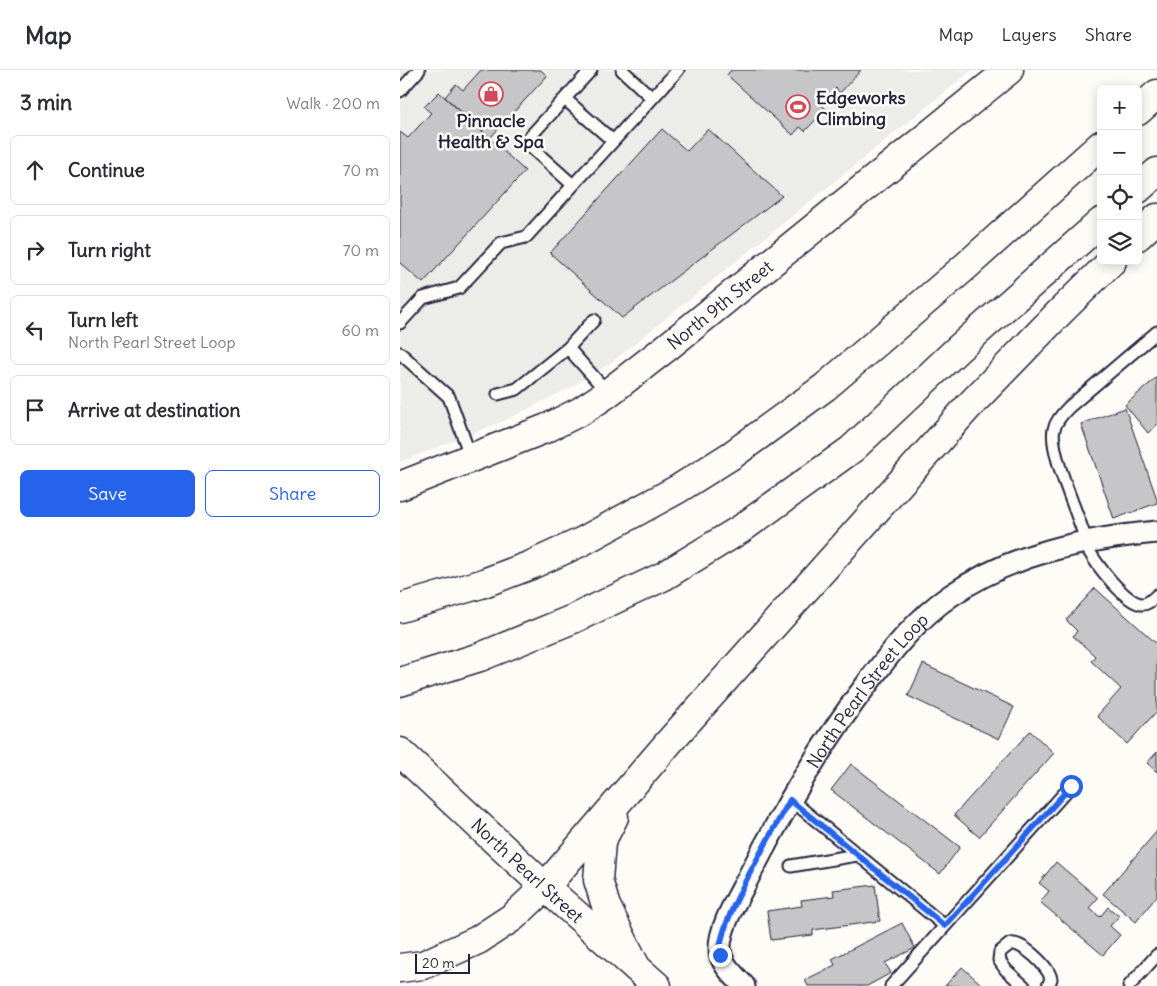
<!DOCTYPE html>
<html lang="en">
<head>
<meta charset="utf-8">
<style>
  body { margin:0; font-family:Delius,sans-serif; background:#f7f7f7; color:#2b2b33 }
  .controls { position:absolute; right:15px; top:15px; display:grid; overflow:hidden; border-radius:8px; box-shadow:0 2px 12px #0003 }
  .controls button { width:45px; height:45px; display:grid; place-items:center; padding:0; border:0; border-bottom:1px solid #e1e1e2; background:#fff; color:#2b2b33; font:25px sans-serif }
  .scale { position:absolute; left:15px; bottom:12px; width:55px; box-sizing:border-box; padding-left:5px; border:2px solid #22223b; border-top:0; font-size:14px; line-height:18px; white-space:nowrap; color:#22223b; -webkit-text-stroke:4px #fdfcf7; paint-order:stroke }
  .stop { position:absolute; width:15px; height:15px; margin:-11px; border:4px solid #2563eb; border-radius:50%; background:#fff }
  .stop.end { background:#2563eb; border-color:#fff; box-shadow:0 1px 5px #0008 }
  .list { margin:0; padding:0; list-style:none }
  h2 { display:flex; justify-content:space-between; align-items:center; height:65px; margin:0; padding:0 20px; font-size:21px }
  h2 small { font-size:16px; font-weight:400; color:#7c7c81 }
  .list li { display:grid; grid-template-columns:32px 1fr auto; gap:15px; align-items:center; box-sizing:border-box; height:70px; margin:0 10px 10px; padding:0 10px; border:1px solid #e1e1e2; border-radius:8px }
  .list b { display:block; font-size:19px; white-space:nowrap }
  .list p { margin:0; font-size:16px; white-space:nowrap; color:#7c7c81 }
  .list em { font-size:16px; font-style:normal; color:#7c7c81 }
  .actions { display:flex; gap:10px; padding:15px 20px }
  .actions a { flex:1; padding:11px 0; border:1px solid #2563eb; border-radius:8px; text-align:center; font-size:18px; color:#2563eb }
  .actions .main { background:#2563eb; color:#fff }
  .icon { flex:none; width:28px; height:28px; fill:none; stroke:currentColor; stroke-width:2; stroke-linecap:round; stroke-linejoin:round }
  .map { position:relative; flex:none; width:757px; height:916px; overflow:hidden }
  header { display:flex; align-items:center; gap:30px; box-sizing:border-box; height:70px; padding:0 25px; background:#fff; border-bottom:1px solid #e1e1e2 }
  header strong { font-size:24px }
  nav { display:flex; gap:28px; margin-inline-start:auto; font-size:18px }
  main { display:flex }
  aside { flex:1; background:#fff }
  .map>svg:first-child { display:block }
  .built { fill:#ecece9 }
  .building { fill:#c6c6c8; stroke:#22223b }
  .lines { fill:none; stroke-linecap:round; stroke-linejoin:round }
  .lane-casing { stroke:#22223b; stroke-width:15 }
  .street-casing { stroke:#22223b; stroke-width:25 }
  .secondary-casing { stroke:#22223b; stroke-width:31 }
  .primary-casing { stroke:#22223b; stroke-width:31 }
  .highway-casing { stroke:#22223b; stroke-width:31 }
  .lane { stroke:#fdfcf7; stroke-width:11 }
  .street { stroke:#fdfcf7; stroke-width:21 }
  .secondary { stroke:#fdfcf7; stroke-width:28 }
  .primary { stroke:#fdfcf7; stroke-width:28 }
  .highway { stroke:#fdfcf7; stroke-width:28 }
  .route { stroke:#2563eb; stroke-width:6 }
  .labels { text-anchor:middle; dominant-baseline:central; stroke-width:5; stroke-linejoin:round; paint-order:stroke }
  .poi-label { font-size:18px; font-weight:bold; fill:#22223b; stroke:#fdfcf7; text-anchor:start }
  .street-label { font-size:18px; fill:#22223b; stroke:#fdfcf7 }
</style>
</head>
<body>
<header>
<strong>Map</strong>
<nav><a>Map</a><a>Layers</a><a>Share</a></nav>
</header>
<main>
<aside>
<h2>3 min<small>Walk · 200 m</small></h2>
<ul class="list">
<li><svg class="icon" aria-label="ahead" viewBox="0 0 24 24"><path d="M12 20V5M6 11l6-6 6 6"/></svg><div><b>Continue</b></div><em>70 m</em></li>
<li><svg class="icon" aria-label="right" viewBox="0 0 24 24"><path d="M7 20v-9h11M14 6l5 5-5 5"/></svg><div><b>Turn right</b></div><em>70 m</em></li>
<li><svg class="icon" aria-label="left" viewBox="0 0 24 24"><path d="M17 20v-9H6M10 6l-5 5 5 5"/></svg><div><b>Turn left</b><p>North Pearl Street Loop</p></div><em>60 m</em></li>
<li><svg class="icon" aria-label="arrive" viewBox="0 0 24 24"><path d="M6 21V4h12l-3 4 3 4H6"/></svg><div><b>Arrive at destination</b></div></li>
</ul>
<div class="actions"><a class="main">Save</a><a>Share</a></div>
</aside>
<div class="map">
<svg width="757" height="916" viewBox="0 0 757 916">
  <rect width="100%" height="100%" fill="#fdfcf7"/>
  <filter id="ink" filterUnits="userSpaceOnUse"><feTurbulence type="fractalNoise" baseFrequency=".02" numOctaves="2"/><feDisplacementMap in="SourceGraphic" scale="10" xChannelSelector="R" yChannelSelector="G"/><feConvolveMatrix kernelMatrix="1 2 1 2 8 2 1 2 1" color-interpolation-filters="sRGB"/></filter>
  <g filter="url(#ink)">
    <!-- built -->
    <path class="built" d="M0,0h572l-360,292 -37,23 -69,35 -106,42z"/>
    <!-- building -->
    <path class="building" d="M81,0h60l6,6 -57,62 -45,-41 11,-13 7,6z
      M331,0h130l-21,23 -4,-5 -15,16 5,5 -21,22 -5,-4 -7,8 -66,-60z
      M39,22l86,79 -102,112 -23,-20v-131l8,6 23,-25 -7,-6z
      M262,59l25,22 21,-22 74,67 -160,122 -72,-65z
      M757,307v48l-9,8 -23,-28z
      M725,338l32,91v4l-43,16 -33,-95z
      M695,518l62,56v67l-30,33 -30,-28 24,-27 -30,-28 4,-5 -22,-20 4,-5 -11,-11z
      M523,594l91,43 -15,32 -91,-43z
      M630,661l24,22 -75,84 -25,-22z
      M757,682v20l-10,-9z
      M451,694l109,83 -20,27 -109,-84z
      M757,761v65l-21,26 -33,-28z
      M656,792l42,36 -9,10 11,9 8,-10 11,9 -9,10 10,9 -17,20 -63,-53 9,-11 -10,-8z
      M475,815l5,36 -67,9v5l-42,5 -4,-29 35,-5 -1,-6 33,-4 -1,-6z
      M502,853l13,25 -30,15 6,10 -24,13h-59l-3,-6 30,-15 -3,-6z
      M562,897l19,17 -2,2h-34z"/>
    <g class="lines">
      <!-- lane casing -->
      <g class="lane-casing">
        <path id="lane" d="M222,0l30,28
          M0,21l19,-21
          M165,29l48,42
          M173,115l-48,-43 66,-72
          M0,253l23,-25 36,-10 42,-45 25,-6 152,-167
          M757,262l-88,75c-6,6 -13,14 -15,22 -6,24 29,94 35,122 8,14 35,50 52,53 6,1 12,-5 16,-9
          M168,278l40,45
          M0,283l49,44 22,61
          M98,324l19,-5 51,-41 26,-28
          M391,730l154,126
          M391,796l66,-11
          M491,916l180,-200
          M624,916l-18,-16 -7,-10 1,-8 10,-8c12,-3 39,23 41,35l-3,7
          M729,916l28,-31"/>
      </g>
      <!-- street casing -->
      <g class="street-casing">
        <g id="street">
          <path id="s1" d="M344,916c-9,-10 -24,-22 -24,-37 -1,-22 19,-53 29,-73 35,-68 74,-135 121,-196 23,-31 48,-62 80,-84 62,-43 134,-57 207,-64"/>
        </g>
      </g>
      <!-- secondary casing -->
      <g class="secondary-casing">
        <g id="secondary">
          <path id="s2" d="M0,416l147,-58 34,-17 27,-18 58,-45 343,-278"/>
        </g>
      </g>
      <!-- primary casing -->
      <g class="primary-casing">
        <g id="primary">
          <path id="s3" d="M0,682l145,135 112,99"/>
          <path d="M0,898l23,-3 55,-25 35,-23 32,-30"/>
        </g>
      </g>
      <!-- highway casing -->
      <g class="highway-casing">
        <path id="highway" d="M738,41l19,-17
          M738,119l19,-17
          M738,166l19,-18
          M0,538l81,-24 50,-19 50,-23 97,-53 54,-34 93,-68 140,-120 136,-122
          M0,612l80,-25 93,-38 91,-43 77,-47 111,-80 106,-100 143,-127
          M214,747l-13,25 -3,38 8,26 30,61
          M145,817l125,-146 298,-334 93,-96 51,-50"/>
      </g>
      <!-- lane -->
      <use href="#lane" class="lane"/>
      <!-- street -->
      <use href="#street" class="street"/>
      <!-- secondary -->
      <use href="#secondary" class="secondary"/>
      <!-- primary -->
      <use href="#primary" class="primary"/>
      <!-- highway -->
      <use href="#highway" class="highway"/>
    </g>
  </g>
  <g class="lines" filter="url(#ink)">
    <!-- route -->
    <path class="route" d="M320,885c-4,-30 54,-125 70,-155l155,126 126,-140"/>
  </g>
  <!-- icons -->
  <defs>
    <g id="shop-ring" transform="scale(1.25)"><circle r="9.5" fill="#fdfcf7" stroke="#d1495b" stroke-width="1.5"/><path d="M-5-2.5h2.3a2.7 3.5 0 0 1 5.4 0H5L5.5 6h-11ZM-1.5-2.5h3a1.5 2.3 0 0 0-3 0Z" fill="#d1495b"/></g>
    <g id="stadium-ring" transform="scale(1.25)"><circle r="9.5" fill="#fdfcf7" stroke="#d1495b" stroke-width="1.5"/><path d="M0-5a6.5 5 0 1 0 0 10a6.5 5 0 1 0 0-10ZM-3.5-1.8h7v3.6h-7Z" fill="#d1495b"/></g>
  </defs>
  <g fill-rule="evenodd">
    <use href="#shop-ring" x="91" y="24"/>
    <use href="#stadium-ring" x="398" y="37"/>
  </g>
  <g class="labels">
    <!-- poi labels -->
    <g class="poi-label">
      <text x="416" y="27">Edgeworks<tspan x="416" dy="21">Climbing</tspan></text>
      <text x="91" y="50" text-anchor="middle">Pinnacle<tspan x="91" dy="21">Health &amp; Spa</tspan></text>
    </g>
    <!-- street labels -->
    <g class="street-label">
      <text stroke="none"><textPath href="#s2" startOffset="371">North 9th Street</textPath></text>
      <text stroke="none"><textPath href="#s1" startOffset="345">North Pearl Street Loop</textPath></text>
      <text stroke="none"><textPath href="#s3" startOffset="174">North Pearl Street</textPath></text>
    </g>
  </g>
</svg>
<div class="controls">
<button>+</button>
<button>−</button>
<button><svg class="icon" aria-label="locate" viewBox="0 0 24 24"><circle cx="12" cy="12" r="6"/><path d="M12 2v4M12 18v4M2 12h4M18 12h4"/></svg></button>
<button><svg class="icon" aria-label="layers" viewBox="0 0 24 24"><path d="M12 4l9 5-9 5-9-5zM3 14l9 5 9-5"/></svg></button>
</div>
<div class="scale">20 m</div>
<div class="stop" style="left:671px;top:716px"></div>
<div class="stop end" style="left:320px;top:885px"></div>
</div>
</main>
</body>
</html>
